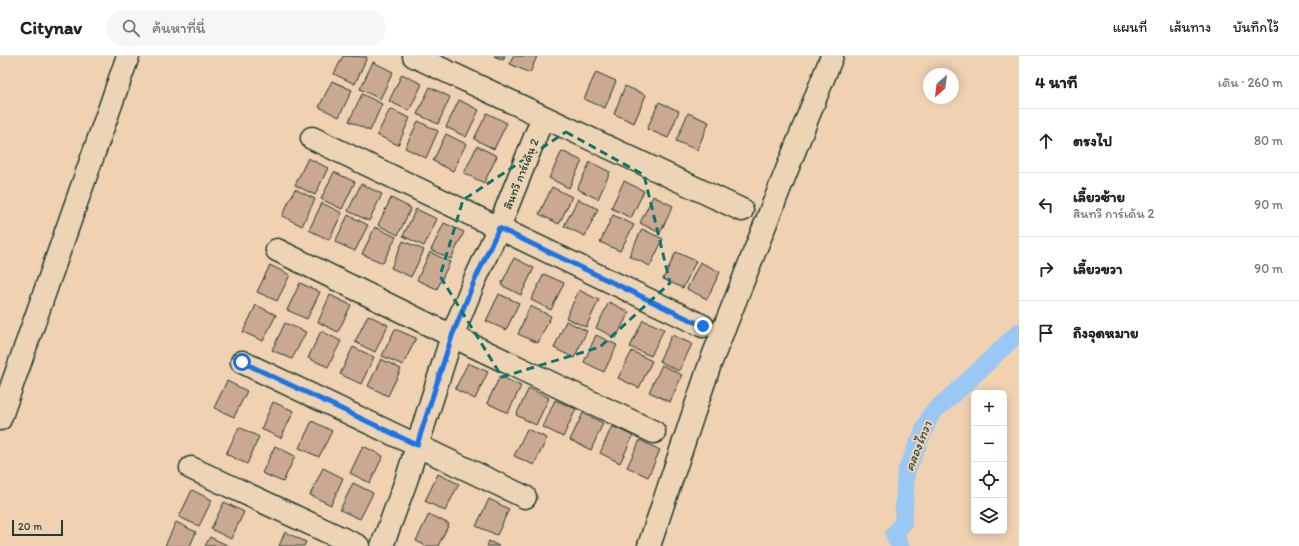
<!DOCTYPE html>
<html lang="th">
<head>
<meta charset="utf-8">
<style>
  body { margin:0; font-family:Itim,"Playpen Sans Thai",sans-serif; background:#f6f6f6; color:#202124 }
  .controls { position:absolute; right:12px; bottom:12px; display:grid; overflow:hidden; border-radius:6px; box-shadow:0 2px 10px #0003 }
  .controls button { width:36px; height:36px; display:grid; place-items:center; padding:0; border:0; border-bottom:1px solid #e0e0e0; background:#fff; color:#202124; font:20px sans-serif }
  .compass { position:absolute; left:923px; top:12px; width:36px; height:36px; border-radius:50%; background:#fff; box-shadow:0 2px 10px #0003; rotate:208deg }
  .scale { position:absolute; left:12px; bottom:10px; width:51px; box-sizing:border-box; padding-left:4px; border:2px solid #1f3d34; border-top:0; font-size:11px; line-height:14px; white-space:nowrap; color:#1f3d34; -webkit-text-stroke:3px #edd4b4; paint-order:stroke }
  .stop { position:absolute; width:12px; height:12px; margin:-9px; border:3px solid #1a73e8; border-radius:50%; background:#fff }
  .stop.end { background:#1a73e8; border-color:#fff; box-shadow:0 1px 4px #0008 }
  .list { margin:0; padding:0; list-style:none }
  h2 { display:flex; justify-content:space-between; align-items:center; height:52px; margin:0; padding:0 16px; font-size:17px }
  h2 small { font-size:13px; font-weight:400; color:#757577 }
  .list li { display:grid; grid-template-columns:26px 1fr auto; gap:12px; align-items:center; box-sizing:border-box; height:64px; padding:0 16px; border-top:1px solid #e0e0e0 }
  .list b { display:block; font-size:15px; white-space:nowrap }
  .list p { margin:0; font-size:13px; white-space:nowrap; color:#757577 }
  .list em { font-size:13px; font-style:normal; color:#757577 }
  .icon { flex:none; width:22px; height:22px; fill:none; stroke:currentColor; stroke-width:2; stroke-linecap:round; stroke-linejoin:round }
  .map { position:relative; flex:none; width:1019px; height:490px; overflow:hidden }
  header { display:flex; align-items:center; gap:24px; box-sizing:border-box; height:56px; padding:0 20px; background:#fff; border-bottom:1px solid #e0e0e0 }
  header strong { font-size:19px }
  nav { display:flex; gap:22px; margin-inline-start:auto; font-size:14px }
  .search { width:280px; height:36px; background:#f6f6f6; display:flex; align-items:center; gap:10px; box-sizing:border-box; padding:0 14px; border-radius:22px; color:#757577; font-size:15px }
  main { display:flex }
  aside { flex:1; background:#fff }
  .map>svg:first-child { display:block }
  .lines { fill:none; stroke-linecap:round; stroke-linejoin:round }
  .canal { stroke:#9ac8f5; stroke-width:18 }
  .building { fill:#caa891; stroke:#1f3d34 }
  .minor-casing { stroke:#1f3d34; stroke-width:25 }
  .minor { stroke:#edd4b4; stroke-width:22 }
  .route { stroke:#1a73e8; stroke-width:5 }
  .marked { fill:none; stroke:#0f766e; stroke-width:3; stroke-dasharray:8 5; stroke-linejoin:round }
  .labels { text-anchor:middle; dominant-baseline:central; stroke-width:4; stroke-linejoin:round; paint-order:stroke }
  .street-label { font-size:12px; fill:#1f3d34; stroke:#edd4b4 }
  .water-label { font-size:13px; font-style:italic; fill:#2b4b47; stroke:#edd4b4 }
</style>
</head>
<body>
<header>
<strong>Citynav</strong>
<div class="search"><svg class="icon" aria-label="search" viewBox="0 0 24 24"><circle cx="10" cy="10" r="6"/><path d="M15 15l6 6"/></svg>ค้นหาที่นี่</div>
<nav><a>แผนที่</a><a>เส้นทาง</a><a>บันทึกไว้</a></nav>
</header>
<main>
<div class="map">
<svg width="1019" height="490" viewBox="0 0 1019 490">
  <rect width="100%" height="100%" fill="#f0d1b2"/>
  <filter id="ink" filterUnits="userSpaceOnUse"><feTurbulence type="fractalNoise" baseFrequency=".025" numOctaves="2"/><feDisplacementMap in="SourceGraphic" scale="8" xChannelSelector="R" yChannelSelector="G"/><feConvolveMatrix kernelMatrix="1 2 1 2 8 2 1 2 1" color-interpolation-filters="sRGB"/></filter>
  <g filter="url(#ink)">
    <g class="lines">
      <!-- canal -->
      <path class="canal" d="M900,490l-6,-11 9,-12 3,-51 25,-58 39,-35 49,-47"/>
    </g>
    <!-- building -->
    <path class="building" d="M343,0l24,1 -12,27 -21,-10z
      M494,0h11l-2,4z
      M513,0h24l-7,17 -20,-9z
      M373,6l20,10 -13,27 -20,-10z
      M596,16l20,9 -11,27 -21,-9z
      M402,18l20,10 -13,27 -20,-10z
      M332,25l20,9 -13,27 -20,-10z
      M625,30l21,9 -12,28 -20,-9z
      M430,31l20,10 -12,27 -21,-10z
      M362,38l20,10 -12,27 -21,-10z
      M459,44l20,10 -13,27 -20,-10z
      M659,46l20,9 -11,27 -21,-9z
      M390,53l20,9 -12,27 -21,-10z
      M487,57l20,10 -13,26 -20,-10z
      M688,57l21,9 -12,28 -21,-9z
      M418,65l20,10 -12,27 -21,-10z
      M446,78l20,10 -13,27 -20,-10z
      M477,90l20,10 -13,27 -20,-10z
      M562,95l20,10 -13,27 -20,-10z
      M308,102l20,10 -13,27 -20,-10z
      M590,106l20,10 -12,27 -21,-10z
      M334,116l21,10 -13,27 -21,-10z
      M624,125l20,10 -13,27 -20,-10z
      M361,128l21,10 -13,27 -21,-10z
      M552,131l20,10 -13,27 -20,-10z
      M295,133l20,10 -13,27 -20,-10z
      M653,140l20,10 -13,27 -20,-10z
      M391,142l20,10 -13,27 -20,-10z
      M578,143l20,10 -13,27 -21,-10z
      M322,147l20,10 -13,27 -20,-10z
      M416,153l21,10 -13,27 -21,-10z
      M348,159l20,10 -13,26 -20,-9z
      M613,159l21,10 -14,26 -20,-9z
      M444,167l20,9 -13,27 -20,-9z
      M375,171l21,10 -13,26 -21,-9z
      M642,173l21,10 -13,27 -21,-10z
      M403,185l21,9 -13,27 -20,-9z
      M430,196l20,10 -13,27 -20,-9z
      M676,196l20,9 -13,27 -20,-9z
      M514,202l20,10 -13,27 -20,-10z
      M700,206l20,10 -13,27 -20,-10z
      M270,209l20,10 -13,26 -20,-9z
      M544,218l20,9 -13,27 -20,-10z
      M300,227l20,9 -13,27 -20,-9z
      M579,234l20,10 -13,27 -20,-9z
      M499,238l20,9 -13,27 -20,-9z
      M330,239l21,10 -13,27 -20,-10z
      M609,246l20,10 -13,26 -20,-10z
      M256,249l20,10 -13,26 -20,-9z
      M530,250l21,10 -13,27 -20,-9z
      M368,259l20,10 -13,27 -20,-10z
      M643,264l21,9 -13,27 -21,-9z
      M566,265l21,10 -13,27 -20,-10z
      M285,267l21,9 -14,27 -20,-9z
      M395,273l21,9 -13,27 -21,-9z
      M321,275l20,10 -13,26 -20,-9z
      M596,279l21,10 -13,27 -20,-10z
      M672,279l20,9 -13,27 -20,-10z
      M353,291l21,10 -13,27 -21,-10z
      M632,295l20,10 -13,27 -21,-10z
      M381,303l20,10 -13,27 -20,-10z
      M468,307l20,9 -13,27 -20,-10z
      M662,309l20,10 -12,27 -21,-10z
      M500,320l21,10 -13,27 -21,-10z
      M227,325l20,10 -13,26 -20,-9z
      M529,332l20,10 -13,27 -20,-10z
      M555,344l21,9 -13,28 -20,-10z
      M273,346l21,9 -13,27 -20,-9z
      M583,357l20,10 -12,27 -21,-10z
      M312,365l20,10 -13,26 -20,-9z
      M612,370l21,10 -13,27 -20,-10z
      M239,371l20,10 -12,27 -21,-10z
      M527,373l20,9 -13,27 -20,-9z
      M640,384l20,10 -12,27 -21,-10z
      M275,390l20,10 -12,26 -21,-9z
      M363,390l20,10 -13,27 -20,-10z
      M323,412l20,10 -12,27 -21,-10z
      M438,418l21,10 -14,27 -20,-10z
      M353,427l20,10 -13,26 -20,-9z
      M192,434l20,10 -13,26 -20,-9z
      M489,443l20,10 -12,26 -21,-9z
      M224,446l20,10 -13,27 -20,-10z
      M429,458l20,10 -11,22h-12l-10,-5z
      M176,466l20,10 -6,14h-25z
      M285,476l21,10 -2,4h-25z
      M210,481l19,9h-24z
      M489,485l10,5h-12z"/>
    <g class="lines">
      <!-- minor casing -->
      <g class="minor-casing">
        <path id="minor" d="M414,0l328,154
          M312,82l391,188
          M277,194l175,86 202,96
          M242,306l283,135
          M0,363l128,-363
          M191,412l167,78
          M382,490l24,-65 46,-145 22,-54 25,-55 44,-110
          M649,490l61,-182 122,-308"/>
      </g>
      <!-- minor -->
      <use href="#minor" class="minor"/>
    </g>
  </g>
  <g class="lines" filter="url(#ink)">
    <!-- route -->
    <path class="route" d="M242,306l175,83 35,-109 22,-54 25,-54 204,98"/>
  </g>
  <!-- marked area -->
  <path class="marked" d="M566,76l78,43 26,108 -70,64 -98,30 -62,-101 23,-76z"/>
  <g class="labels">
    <!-- street labels -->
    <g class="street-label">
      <text transform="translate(521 118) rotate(-68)">สินทวี การ์เด้น 2</text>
    </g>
    <!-- water labels -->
    <g class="water-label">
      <text transform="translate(918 390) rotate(-68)">คลองไทวา</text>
    </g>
  </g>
</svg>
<div class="controls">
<button>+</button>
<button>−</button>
<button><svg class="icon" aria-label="locate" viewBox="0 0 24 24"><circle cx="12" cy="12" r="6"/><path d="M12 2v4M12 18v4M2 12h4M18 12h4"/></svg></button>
<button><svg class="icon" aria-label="layers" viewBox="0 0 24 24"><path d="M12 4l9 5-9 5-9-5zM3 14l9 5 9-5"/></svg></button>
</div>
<svg class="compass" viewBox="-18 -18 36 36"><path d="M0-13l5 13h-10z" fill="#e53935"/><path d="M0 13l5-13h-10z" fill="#757577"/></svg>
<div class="scale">20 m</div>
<div class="stop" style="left:242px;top:306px"></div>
<div class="stop end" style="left:703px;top:270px"></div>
</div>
<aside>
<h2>4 นาที<small>เดิน · 260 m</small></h2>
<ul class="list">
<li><svg class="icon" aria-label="ahead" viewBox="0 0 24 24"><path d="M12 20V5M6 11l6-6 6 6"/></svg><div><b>ตรงไป</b></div><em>80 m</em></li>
<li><svg class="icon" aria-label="left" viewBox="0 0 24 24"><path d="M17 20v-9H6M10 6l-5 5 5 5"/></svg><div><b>เลี้ยวซ้าย</b><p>สินทวี การ์เด้น 2</p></div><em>90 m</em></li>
<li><svg class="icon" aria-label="right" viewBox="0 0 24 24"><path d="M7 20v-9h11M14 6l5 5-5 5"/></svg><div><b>เลี้ยวขวา</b></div><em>90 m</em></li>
<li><svg class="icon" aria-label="arrive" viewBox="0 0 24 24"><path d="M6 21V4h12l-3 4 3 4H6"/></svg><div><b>ถึงจุดหมาย</b></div></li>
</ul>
</aside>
</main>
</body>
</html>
